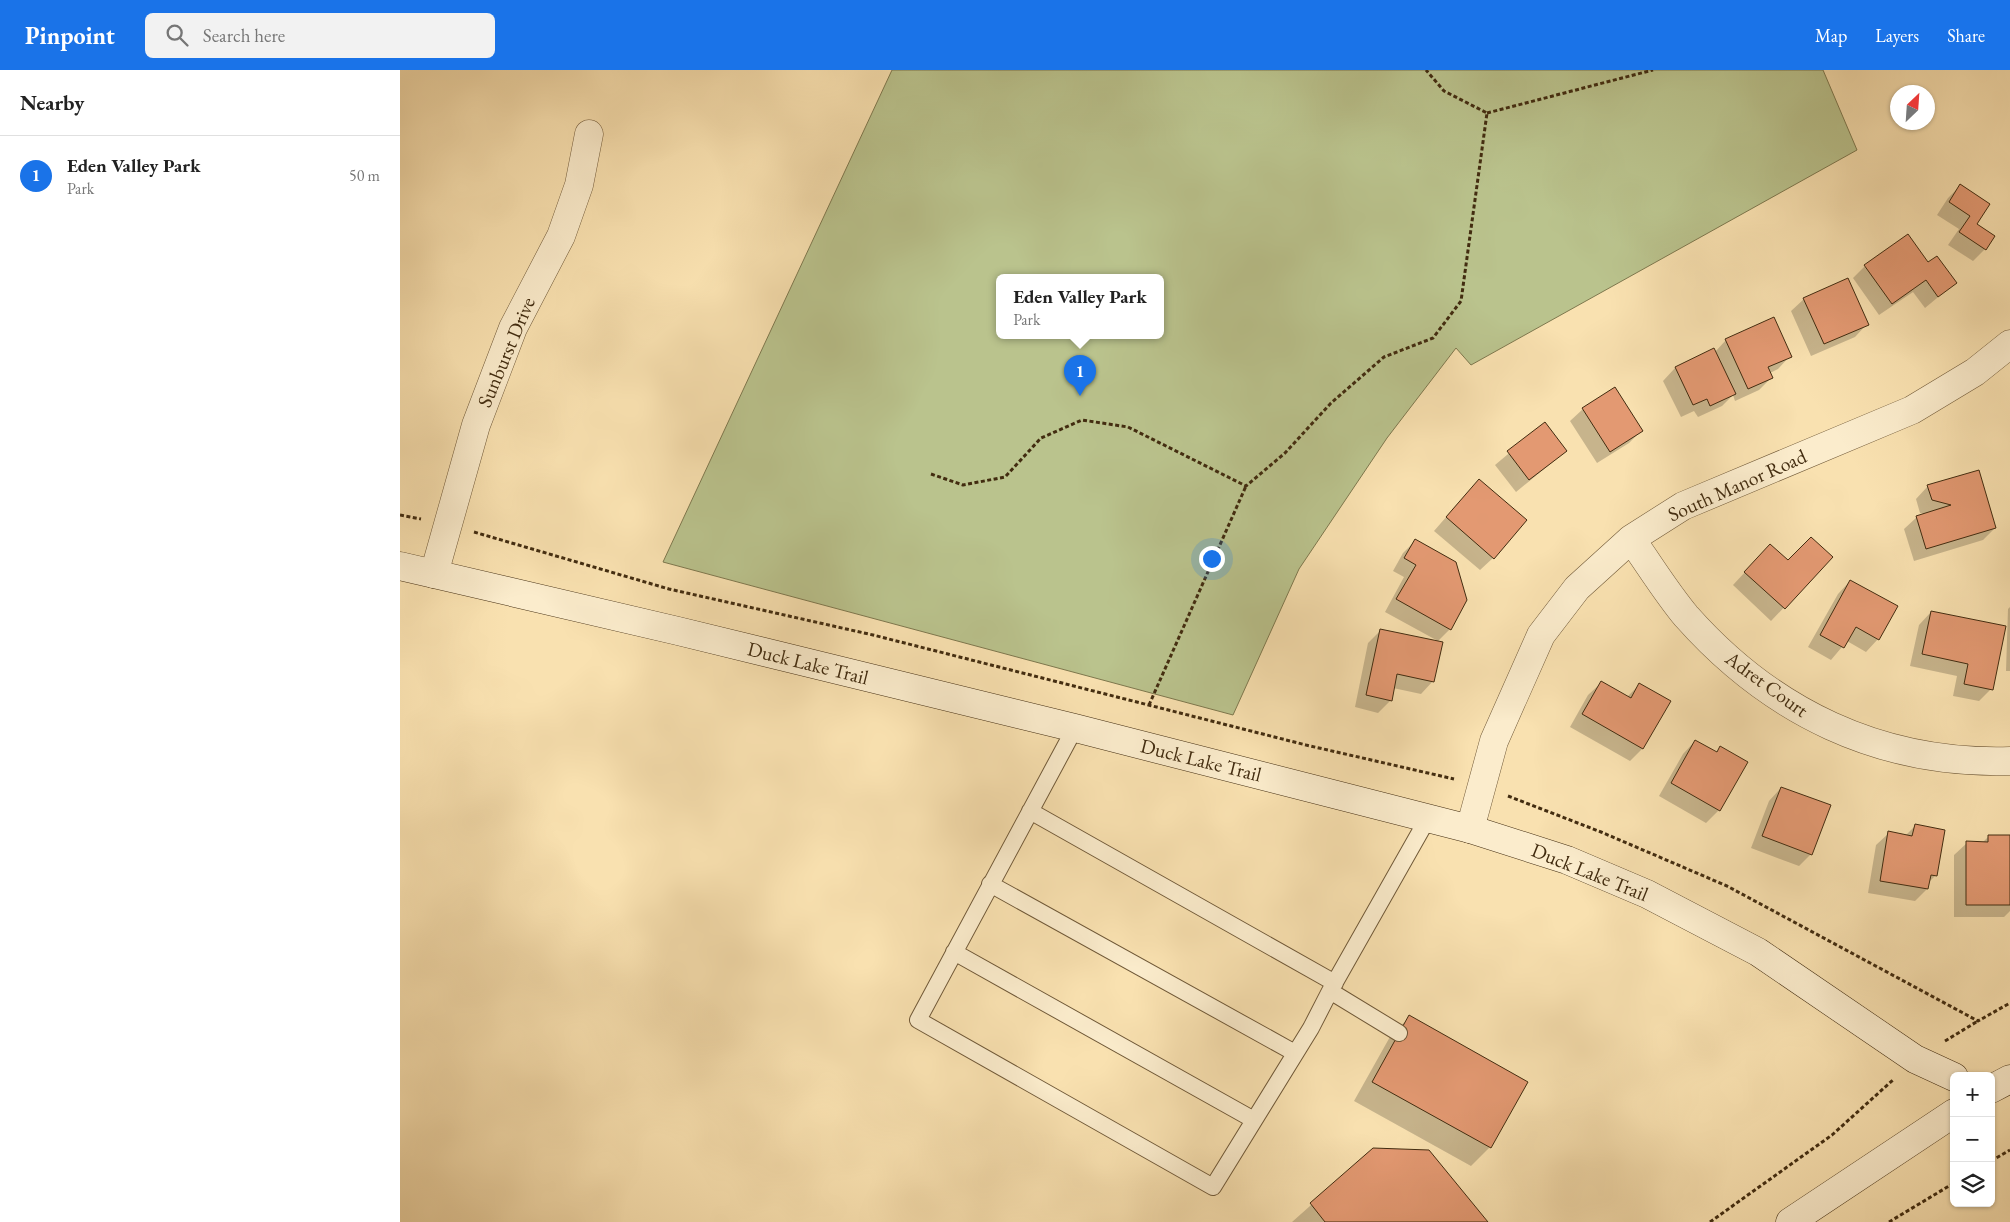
<!DOCTYPE html>
<html lang="en">
<head>
<meta charset="utf-8">
<style>
  body { margin:0; font-family:"EB Garamond",serif; background:#f2f2f2; color:#222 }
  .controls { position:absolute; right:15px; bottom:15px; display:grid; overflow:hidden; border-radius:8px; box-shadow:0 1px 4px #0004 }
  .controls button { width:45px; height:45px; display:grid; place-items:center; padding:0; border:0; border-bottom:1px solid #e0e0e0; background:#fff; color:#222; font:25px sans-serif }
  .compass { position:absolute; left:1490px; top:15px; width:45px; height:45px; border-radius:50%; background:#fff; box-shadow:0 1px 4px #0004; rotate:25deg }
  .you { position:absolute; left:811px; top:488px; width:18px; height:18px; margin:-12px; border:4px solid #fff; border-radius:50%; background:#1a73e8; box-shadow:0 0 0 8px #1a73e833 }
  .badge { display:grid; place-items:center; width:32px; height:32px; border-radius:50%; background:#1a73e8; color:#fff; font-size:16px; font-weight:700 }
  .pin { position:absolute; translate:-50% -41px; filter:drop-shadow(0 1px 2px #0008) }
  .pin::after { content:''; position:absolute; top:26px; width:18px; height:15px; background:inherit; clip-path:polygon(0 0,100% 0,50% 100%) }
  .popup { position:absolute; left:596px; top:204px; width:168px; height:65px; box-sizing:border-box; display:grid; place-content:center; border-radius:8px; background:#fff; filter:drop-shadow(0 1px 4px #0005); font-size:16px; white-space:nowrap; color:#767676 }
  .popup b { font-size:19px; color:#222 }
  .popup::after { content:''; position:absolute; left:50%; top:100%; margin-left:-10px; border:10px solid transparent; border-top-color:#fff }
  .list { margin:0; padding:0; list-style:none }
  h2 { display:flex; justify-content:space-between; align-items:center; height:65px; margin:0; padding:0 20px; font-size:21px }
  h2 small { font-size:16px; font-weight:400; color:#767676 }
  .list li { display:grid; grid-template-columns:32px 1fr auto; gap:15px; align-items:center; box-sizing:border-box; height:80px; padding:0 20px; border-top:1px solid #e0e0e0 }
  .list b { display:block; font-size:19px; white-space:nowrap }
  .list p { margin:0; font-size:16px; white-space:nowrap; color:#767676 }
  .list em { font-size:16px; font-style:normal; color:#767676 }
  .icon { flex:none; width:28px; height:28px; fill:none; stroke:currentColor; stroke-width:2; stroke-linecap:round; stroke-linejoin:round }
  .map { position:relative; flex:none; width:1610px; height:1152px; overflow:hidden }
  header { display:flex; align-items:center; gap:30px; box-sizing:border-box; height:70px; padding:0 25px; background:#1a73e8; color:#fff }
  header strong { font-size:24px }
  nav { display:flex; gap:28px; margin-inline-start:auto; font-size:18px }
  .search { width:350px; height:45px; background:#f2f2f2; display:flex; align-items:center; gap:12px; box-sizing:border-box; padding:0 18px; border-radius:8px; color:#767676; font-size:19px }
  main { display:flex }
  aside { flex:1; background:#fff }
  .map>svg:first-child { display:block }
  .green { fill:#bac38d; stroke:#7e784e; fill-rule:evenodd }
  .shadow { fill:#0003 }
  .building { fill:#e39972; stroke:#422c10 }
  .lines { fill:none; stroke-linecap:round; stroke-linejoin:round }
  .lane-casing { stroke:#705938; stroke-width:18 }
  .street-casing { stroke:#705938; stroke-width:29 }
  .secondary-casing { stroke:#422c10; stroke-width:29 }
  .path { stroke:#422c10; stroke-width:3; stroke-dasharray:4 2.5; stroke-linecap:butt }
  .lane { stroke:#fbeccc; stroke-width:16 }
  .street { stroke:#fbeccc; stroke-width:28 }
  .secondary { stroke:#fbeccc; stroke-width:28 }
  .labels { text-anchor:middle; dominant-baseline:central; stroke-width:4.5; stroke-linejoin:round; paint-order:stroke }
  .street-label { font-size:20px; fill:#422c10; stroke:#fbeccc }
</style>
</head>
<body>
<header>
<strong>Pinpoint</strong>
<div class="search"><svg class="icon" aria-label="search" viewBox="0 0 24 24"><circle cx="10" cy="10" r="6"/><path d="M15 15l6 6"/></svg>Search here</div>
<nav><a>Map</a><a>Layers</a><a>Share</a></nav>
</header>
<main>
<aside>
<h2>Nearby<small></small></h2>
<ul class="list">
<li><span class="badge">1</span><div><b>Eden Valley Park</b><p>Park</p></div><em>50 m</em></li>
</ul>
</aside>
<div class="map">
<svg width="1610" height="1152" viewBox="0 0 1610 1152">
  <rect width="100%" height="100%" fill="#f9e1b0"/>
  <filter id="stains"><feTurbulence type="fractalNoise" baseFrequency=".004" numOctaves="4"/><feColorMatrix values="0 0 0 0 .2 0 0 0 0 .09 0 0 0 0 .02 0 0 0 .5 -.17"/></filter>
  <radialGradient id="worn" r=".72"><stop offset=".6" stop-color="#630" stop-opacity="0"/><stop offset="1" stop-color="#630" stop-opacity=".3"/></radialGradient>
  <!-- green -->
  <path class="green" d="M492,0h931l34,80 -386,215 -15,-17 -69,90 -88,131 -66,146 -570,-153zM760,207v58h-160v-58z"/>
  <!-- shadow -->
  <path class="shadow" d="M1560,116l25,63 -12,12 -25,-16 11,-16 -22,-14 11,-17z
    M1527,194l28,19 -30,25 -12,-16 -34,23 -26,-37 12,-12z
    M1404,229l63,25 -12,13 -44,19 -20,-45z
    M1326,270l64,16 -12,13 -8,4 2,4 -13,13 -24,11 -2,-6 -11,11 -24,11 -4,-6 -13,6 -18,-36 12,-13 39,-18 1,2z
    M1183,339l59,21 -13,13 -32,20 -27,-42z
    M1145,353l21,28 -50,41 -21,-27z
    M1528,416l67,42 -12,12 -69,21 -10,-32 13,-12 9,-3 -6,-1 -4,-14z
    M1067,423l26,65 -13,12 -46,-39z
    M1015,471l35,88 -12,12 -53,-29 19,-35 -11,-6 10,-18z
    M1432,487l-61,64 -38,-36 25,-27 30,4z
    M1450,511l28,58 -12,13 -19,-11 -16,19 -23,-13 30,-53z
    M1610,537v64h-4l2,-62z
    M1531,542l60,77 -12,12 -26,-5 4,-20 -47,-10 9,-41z
    M981,560l52,51 -12,13 -28,-6 -2,12 -13,13 -23,-6 13,-64z
    M1201,613l26,14 12,-12 30,16 -27,48 -12,12 -60,-34 18,-32z
    M1295,671l20,12 5,-5 -1,62 -13,13 -47,-27 24,-42z
    M1381,718l30,66 -12,12 -48,-18 18,-47z
    M1515,756l21,49 -8,8 -1,6 -12,12 -47,-8 8,-48 13,-12 16,3z
    M1589,766h21v75l-6,6h-50v-62l13,-12h15z
    M1010,947l80,130 -19,19 -117,-65 37,-66z
    M974,1079l113,73h-195z"/>
  <!-- building -->
  <path class="building" d="M1560,114l30,20 -13,20 18,12 -9,14 -27,-18 11,-16 -21,-14z
    M1508,164l20,28 9,-6 20,27 -19,14 -12,-17 -34,24 -28,-39z
    M1448,208l21,47 -45,19 -21,-46z
    M1374,247l18,40 -24,10 5,11 -25,11 -23,-50z
    M1314,278l22,46 -26,12 -3,-7 -14,6 -18,-38z
    M1215,317l28,44 -33,21 -28,-44z
    M1145,352l22,29 -38,29 -22,-29z
    M1579,400l17,58 -70,21 -10,-33 35,-11 -19,-5 -5,-15z
    M1079,409l48,41 -33,39 -48,-42z
    M1411,467l22,20 -48,52 -41,-37 26,-28 18,16z
    M1015,469l41,23 11,38 -16,30 -55,-31 20,-34 -12,-7z
    M1450,510l48,26 -19,34 -23,-13 -12,21 -24,-13z
    M1531,541l75,15 -13,64 -29,-6 4,-20 -46,-10z
    M980,559l63,13 -9,40 -37,-8 -5,27 -26,-6z
    M1201,611l30,17 8,-15 32,18 -28,48 -61,-35z
    M1295,670l22,12 3,-6 28,16 -28,49 -49,-28z
    M1381,717l50,18 -19,50 -50,-19z
    M1515,754l30,6 -8,46 -6,-1 -3,14 -48,-8 8,-50 24,5z
    M1588,765h22v70h-44v-64l22,1z
    M1009,945l119,67 -37,66 -119,-66z
    M973,1078l56,2 59,72h-163l-15,-19z"/>
  <g class="lines">
    <!-- lane casing -->
    <g class="lane-casing">
      <path id="lane" d="M675,658l-157,292 295,167 98,-159 19,-37
        M630,741l305,172
        M590,814l305,169
        M554,882l300,168
        M999,963l-69,-42 98,-173"/>
    </g>
    <!-- street casing -->
    <g class="street-casing">
      <path id="street" d="M1231,469c18,25 35,53 55,77 85,96 194,149 324,145
        M34,504l42,-149 37,-97 48,-92 18,-51 10,-51
        M1070,759l24,-88 47,-106 36,-47 54,-49 52,-33 229,-96 63,-38 35,-28"/>
    </g>
    <!-- secondary casing -->
    <g class="secondary-casing">
      <path id="secondary" d="M0,496l278,65 397,97 395,101 97,31 80,34 111,58 157,107 39,18
        M1591,1019l19,-10
        M1390,1152l164,-109"/>
    </g>
    <!-- path -->
    <path class="path" d="M1087,43l166,-43
      M531,404l32,11 42,-8 36,-39 41,-18 46,7 118,59 39,-33 46,-50 53,-46 49,-19 28,-37 26,-188 -43,-22 -18,-21
      M0,445l21,4
      M74,462l195,57 204,46 433,110 148,34
      M749,635l97,-219
      M1108,726l93,36 126,54 251,135 32,-18
      M1545,971l33,-20
      M1591,1091l19,-11
      M1310,1152l122,-87 62,-56
      M1489,1152l65,-39"/>
    <!-- lane -->
    <use href="#lane" class="lane"/>
    <!-- street -->
    <use href="#street" class="street"/>
    <!-- secondary -->
    <use href="#secondary" class="secondary"/>
  </g>
  <g class="labels">
    <!-- street labels -->
    <g class="street-label">
      <text transform="translate(106 282) rotate(-67)">Sunburst Drive</text>
      <text transform="translate(1337 415) rotate(-24)">South Manor Road</text>
      <text transform="translate(408 593) rotate(14)">Duck Lake Trail</text>
      <text transform="translate(1367 614) rotate(36)">Adret Court</text>
      <text transform="translate(801 690) rotate(14)">Duck Lake Trail</text>
      <text transform="translate(1190 802) rotate(22)">Duck Lake Trail</text>
    </g>
  </g>
  <rect width="100%" height="100%" filter="url(#stains)"/>
  <rect width="100%" height="100%" fill="url(#worn)"/>
</svg>
<div class="controls">
<button>+</button>
<button>−</button>
<button><svg class="icon" aria-label="layers" viewBox="0 0 24 24"><path d="M12 4l9 5-9 5-9-5zM3 14l9 5 9-5"/></svg></button>
</div>
<svg class="compass" viewBox="-18 -18 36 36"><path d="M0-13l5 13h-10z" fill="#e53935"/><path d="M0 13l5-13h-10z" fill="#767676"/></svg>
<div class="you"></div>
<div class="pin badge" style="left:680px;top:326px">1</div>
<div class="popup"><b>Eden Valley Park</b>Park</div>
</div>
</main>
</body>
</html>
